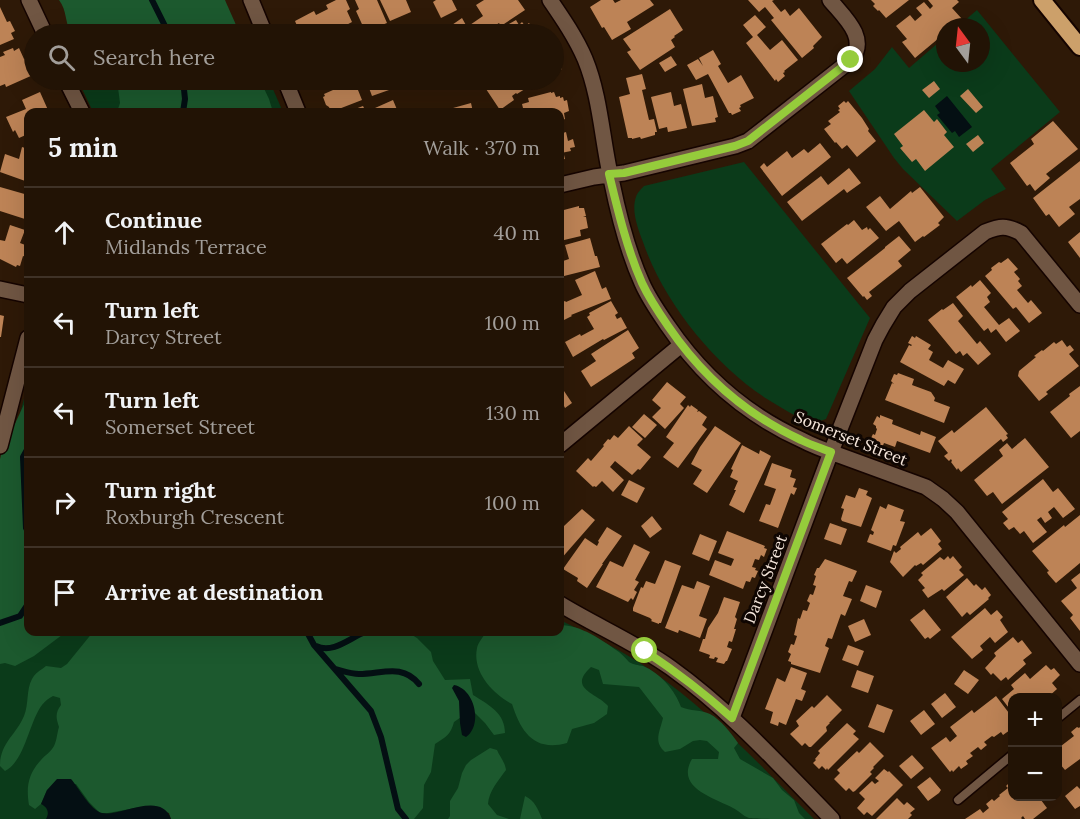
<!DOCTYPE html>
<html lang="en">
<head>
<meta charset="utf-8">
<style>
  body { margin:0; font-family:Lora,serif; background:#2e2013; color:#f1f3f6 }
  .controls { position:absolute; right:18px; bottom:18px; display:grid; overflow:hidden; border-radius:12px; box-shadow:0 6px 24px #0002 }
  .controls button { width:54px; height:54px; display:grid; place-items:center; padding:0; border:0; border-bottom:2px solid #3f3227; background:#221305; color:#f1f3f6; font:30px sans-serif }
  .compass { position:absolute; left:936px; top:18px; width:54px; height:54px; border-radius:50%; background:#221305; box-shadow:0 6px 24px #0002; rotate:345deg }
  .stop { position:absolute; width:18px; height:18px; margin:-14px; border:4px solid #95cc3b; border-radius:50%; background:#fff }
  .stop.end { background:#95cc3b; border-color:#fff; box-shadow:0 2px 6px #0008 }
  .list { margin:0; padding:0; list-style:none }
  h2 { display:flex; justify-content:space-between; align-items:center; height:78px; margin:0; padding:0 24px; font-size:26px }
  h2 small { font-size:20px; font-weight:400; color:#a29e9a }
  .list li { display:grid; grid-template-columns:39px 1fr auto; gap:18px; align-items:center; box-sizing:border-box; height:90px; padding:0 24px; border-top:2px solid #3f3227 }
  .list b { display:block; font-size:22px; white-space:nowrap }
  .list p { margin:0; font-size:20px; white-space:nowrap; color:#a29e9a }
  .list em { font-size:20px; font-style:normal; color:#a29e9a }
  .icon { flex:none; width:33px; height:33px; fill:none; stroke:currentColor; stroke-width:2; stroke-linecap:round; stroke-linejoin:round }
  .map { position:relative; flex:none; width:1080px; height:819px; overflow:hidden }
  .search { position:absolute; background:#221305; box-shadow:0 6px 24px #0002; left:24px; top:24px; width:540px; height:66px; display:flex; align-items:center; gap:15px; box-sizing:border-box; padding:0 21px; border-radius:33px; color:#a29e9a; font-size:22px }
  .panel { position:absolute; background:#221305; box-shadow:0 6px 24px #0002; left:24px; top:108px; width:540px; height:528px; border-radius:12px }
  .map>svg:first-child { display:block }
  .green { fill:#0b3b1a }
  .forest { fill:#1c592e }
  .water { fill:#040f13 }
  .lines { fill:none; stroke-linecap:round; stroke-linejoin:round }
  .stream { stroke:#040f13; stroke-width:6 }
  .building { fill:#bd8356 }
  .service-casing { stroke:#150400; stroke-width:11 }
  .minor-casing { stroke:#150400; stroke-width:18 }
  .trunk-casing { stroke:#150400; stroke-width:20 }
  .service { stroke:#705643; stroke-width:8 }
  .minor { stroke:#705643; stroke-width:15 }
  .trunk { stroke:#cca06a; stroke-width:16 }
  .route { stroke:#95cc3b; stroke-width:8 }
  .labels { text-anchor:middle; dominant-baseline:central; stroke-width:6; stroke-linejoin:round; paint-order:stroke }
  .street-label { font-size:16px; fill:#f6e7dc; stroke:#0f0602 }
</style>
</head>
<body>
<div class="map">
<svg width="1080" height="819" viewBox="0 0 1080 819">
  <rect width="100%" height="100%" fill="#2e1907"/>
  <!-- green -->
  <path class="green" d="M977,10l83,102 -69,57 15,20 -21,11 -28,21 -54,-52 -9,-11 -45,-67 26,-22 17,-22 17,21 36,-31v26h36v-36h-24z
    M78,80h191l14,32h-190z
    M744,162l126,156 -44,101 -15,5c-15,-8 -30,-16 -44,-25 -53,-34 -104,-98 -124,-157 -5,-13 -12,-31 -7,-45 1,-4 5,-8 8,-11z
    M28,383v249h532v-12c31,15 63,31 92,51 60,42 110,96 162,148h-643l-2,-6 -50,6h-119v-327z"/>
  <!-- forest -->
  <path class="forest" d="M59,0h166c5,12 11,23 14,34h-168c-6,-11 -4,-24 -12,-34z
    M117,80h143l9,19 4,13h-156l3,-9z
    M28,396v236h38l-32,24 -19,10 -10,-3 -5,1v-205l2,-8z
    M560,625c21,0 42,15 59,27 4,3 7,7 10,10 5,3 9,3 14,4 17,7 32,24 38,41 9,4 21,3 29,7 10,5 22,20 28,29l-4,5 6,11 33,19 9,12 12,10 5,13 6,6c-10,0 -50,0 -56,-1 -6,-2 -11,-8 -16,-10 -19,-10 -58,-20 -41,-49h26l1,-7 -12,-11 -7,-1 -7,1 -13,8 -15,3c-12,-10 -5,-21 -2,-34l-24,-31 -36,-3 -4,-14 -8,-3c-24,22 6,26 17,39l-1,8 -13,9 -22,6 -5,14c-33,9 -46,-11 -55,-39 -19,-10 -40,-32 -35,-56 1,-5 6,-11 9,-16h74z
    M93,632h314l10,6 14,14 2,9 12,19 25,-1 3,16c16,10 32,18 32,38l-11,2 -9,-12 -11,-11 -7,1 -13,9c-3,12 -8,15 -19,22l-4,28 -7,13 -1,23 -9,11h-243l-2,-6 -23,-7 -38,7h-8l-11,-11 -13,-18 -29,6 -6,14 -6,5 -6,-4c-3,-18 -1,-31 12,-45 4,-5 10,-8 13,-14 3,-6 3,-13 5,-19 -3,-9 -4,-14 2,-22l-1,-7 -7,-2c-4,2 -8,5 -11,9 -13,17 -17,56 -37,66l-5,-5c0,-23 16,-31 24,-50 5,-12 2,-26 8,-37 3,-6 9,-9 14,-13l15,2 6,-4z
    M490,748l7,2c3,7 8,12 9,20 -8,11 -17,21 -18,34l9,11 12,4h-61l2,-3v-15l8,-13 4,-15 4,-8 5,-5z
    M525,796c10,5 13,13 17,23h-22z"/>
  <!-- water -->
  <path class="water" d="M947,96l25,31 -13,10 -4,-6 -3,2 -15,-18 3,-2 -5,-7z
    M454,685c21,4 29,40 12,52l-4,-2 -2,-12 -1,-22 -7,-13z
    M57,779h14c8,9 19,31 31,34 18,4 59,-23 69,6h-125c4,-7 1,-12 -5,-15l6,-14z"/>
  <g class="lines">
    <!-- stream -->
    <path class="stream" d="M152,0l17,34
      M183,80l2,19 -2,13
      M28,448l-5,9 3,71 2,4
      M0,623l20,-7 8,-12
      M307,632l7,13 57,66 10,26 17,72 8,10
      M316,646c17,8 34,-8 49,-14
      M335,669c8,2 16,5 24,5 23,0 43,-11 60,10"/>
  </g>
  <!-- building -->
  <path class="building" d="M336,0h10l4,9 -3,2 5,11 -23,12h-24l-1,-2 -4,1 -5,-12 19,-10 2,4 12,-6 -2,-4z
    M355,0h22l10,23 -10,4 1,4 -9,3 -1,-2 -2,1 -10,-22 3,-2z
    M380,0h26l5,12 -21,9z
    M436,0h16l5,10 -16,8 -8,-16z
    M484,0h34l7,10 -24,16 -2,-3 -8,5 -1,-2 -13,8h-26l-3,-3 3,-2 -2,-2 13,-9 5,9 16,-11 -7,-11z
    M601,0h12l2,3 6,-3h29l4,5 -27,17 4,7 -19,11 -8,-13 -2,1 -12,-21z
    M748,0h26l-2,1 9,11 4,-3 5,7 9,-8 23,29 -9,9 1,2 -12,10 -31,-38 3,-2 -9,-11 -6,5z
    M871,0h38l-23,18 -7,-8 -1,1 -5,-5 2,-2z
    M928,0h29l2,2 -7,6 10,11 -9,8h-8v6l-30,25 -13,-16 5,-3 -11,-13 14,-11 5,6 7,-6 -6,-7 8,-6 6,7 3,-3z
    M0,7l7,15 3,-1 5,10 -4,2 3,6 -14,6z
    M670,9l13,21 -9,6 1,1 -4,3 4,7 -35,23 -13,-18 4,-2 -8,-11z
    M755,15l11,12 -9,8 13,15 12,-10 16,20 -14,11 1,1 -2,1 2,3 -7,6 -2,-3 -1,2 -29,-38 7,-6 -10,-12z
    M516,20l3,5 3,-3 3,4 4,-3 7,11h-45z
    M419,27l3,7h-19z
    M13,48l1,3 5,-3 5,11 3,-2 5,9 -3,1 4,8 -27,12 -1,-3 -5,2v-29l5,-2 -2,-3z
    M713,50l8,14 -3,2 10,17 13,-8 13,23 -14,7 1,2 -2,1 2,3 -9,4 -1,-2h-2l-21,-39 -12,6 -9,-15 11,-6 5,7 -4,-8z
    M554,56l8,13 -8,6z
    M671,56l6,9 -12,7 -6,-9z
    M642,74l4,15 -4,1 7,30 5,-1 3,13h-2v3l-14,4 -1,-2 -8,2v-1h-4l-9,-41 11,-3 -4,-16z
    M349,80h5l8,20 -31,12 -2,-5 -3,-2 -3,-8 2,-1 -1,-2 9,-4 -2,-4z
    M366,80h19l4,10 -17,6z
    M496,80h5l4,5 9,-5h32l-8,5 -2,-3 -19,12 -1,-1 -4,3 2,4 -14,10 -14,-21 3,-1 -1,-3z
    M934,81l6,8 -11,9 -7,-8z
    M702,84l3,14 8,-2 5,21 -3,1 1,4 -24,4 -9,-37z
    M968,89l15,18 -7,6 -16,-17z
    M40,92l8,18 3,-1 1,3h-24v22l-9,4 -4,-8 -2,2 -7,-15 20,-8 -4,-9z
    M551,92v1l3,-1 2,5 4,-1v2l3,-1 1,4 3,-1 2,11 -5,2 1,6 -5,2v-9h-36l-2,-8 7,-2 -1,-4z
    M671,92l3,14 7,-2 6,24 -19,4 -1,-5 -8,2 -8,-32z
    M393,100l5,12h-51l16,-6 3,6z
    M844,101l2,2 2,-2 14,17 7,11 -1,2 8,10 -19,16 -10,-12 -5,4 -6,-7 -1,1 -11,-14 7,-5 -3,-3 12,-9 -2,-2 2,-1 -2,-3z
    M471,103l2,9h-19l-1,-4z
    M924,110l10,12 3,-3 10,13 -3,3 10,12 -29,24 -9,-12 -4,3 -12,-14 3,-2 -9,-12z
    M1053,121l25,28 -32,25 4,4 -15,13 -5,-7 -3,2 -17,-23 24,-19 -3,-5z
    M566,132l2,9 5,-2 2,8 -5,1 1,3 -10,2v3l3,-1 1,4 -5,1v-26z
    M978,135l6,8 -11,9 -7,-8z
    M820,143l11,14 -49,39 -22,-29 4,-4 3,4 20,-16 5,7 12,-9 4,4z
    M22,147l6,2v33l-28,-10 5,-18 14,5z
    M1080,161v38l-11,8 6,7 -16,13 -10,-13 -3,2 -13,-18z
    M849,168l12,15 -14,10 -3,-4 -42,32 -15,-19 34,-26 7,9z
    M0,187l28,8v25l-28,-9z
    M920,187l24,30 -6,6 2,2 -16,12 -1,-1 -8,6 -16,-21 -13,10 -20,-24 14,-11 10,13 21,-18 1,2z
    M579,206v2h5l2,8 -3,1h3l2,11 -8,2 1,6 -21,5v-30z
    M854,220l8,10 5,-3 1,3 2,-2 9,10 -32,26 -5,-6 -6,5 -15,-19 26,-20 1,1z
    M10,225l15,5 -5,13 8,3 -2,11 -3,-1 -3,10 -3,-1 -1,2 -16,-8v-19l5,1z
    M1080,232v26l-12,-16z
    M899,236l12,14 -13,11 4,5 -33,26 3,4 -5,4 -3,-4 -1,1 -16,-19 38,-30v-1z
    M590,238l5,18h2l3,11 -40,10v-15l9,-3 -4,-14z
    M1008,258l10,11 -4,3 6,7 -2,2 4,5 -5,4 11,13 3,-3 11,13 -13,10 -13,-16 -3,2 -28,-33 7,-6 -1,-2 8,-6 2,1z
    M595,271l7,18 4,-2 5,12 -40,16 1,1 -12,6v-19l5,-2 1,1 16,-7 -7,-15z
    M980,280l11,13 -4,4 3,5 -6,5 15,18 10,-7 11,13 -14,11 -10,-13 -5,4 -3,-5 -4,3 -28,-34 15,-12 1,2z
    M611,301l7,12 -3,2 2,4 4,-2 6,11 -23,12 -1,-1 -30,18 -8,-15 15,-8 1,2 13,-7 -7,-12 3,-2 -1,-2z
    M953,303l10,13 -5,5 19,23 3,-3 11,13 -13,11 -11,-12 -4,3 -3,-5 -4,3 -28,-34 14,-11 1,1z
    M0,315l4,1 -3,21h-1z
    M628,330l11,18 -7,5 3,5 -44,29 -10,-16 15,-10 -5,-7z
    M912,336l3,2 1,-2 15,9 -3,4 5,3 -4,8 14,8 5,-8 16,9 -9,15 -7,-4 -4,6 -44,-24 9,-17 2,1 1,-1 -4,-2z
    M1062,340l5,7 3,-2 4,5 -5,4 10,12 -33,26 2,2 -9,7 -21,-25 1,-5 17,-14 -2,-1 8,-6 1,1 11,-9 2,2z
    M898,373l16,6 -2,6 19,7 4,6 -1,3 16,6 -6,16 -59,-23 7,-17 2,1 -3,-3 3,-7 3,1z
    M667,382l19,15 -6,7 4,4 -19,21 -13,-12 9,-9 -9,-8z
    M560,385l12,18 -7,5 -1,-2 -4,4z
    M1080,386v45l-9,7 -21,-26 20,-16 -1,-2z
    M688,405l2,2 1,-2 7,5 -1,2 2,-1 8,6 -5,8 5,4 -29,39 -15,-11 11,-14 -8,-6z
    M986,407l22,27 -2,1 2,3 -5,4 -2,-3 -40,33 -3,-4 -1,2 -6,-8 1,-1 -1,-2 -2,2 -5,-5 4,-3 -10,-12 14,-11 2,3z
    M644,414l13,11 -12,13 -13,-11z
    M880,415l13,5 -1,4 28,11 1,-4 15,6 -6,16 -33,-12 -2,6 -11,-4 -2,5 -10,-5 1,-2 -3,-1 3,-6 2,1 2,-6 -1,-1v-2l-3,-2 4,-8 3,2z
    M629,426l14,13 -6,6 14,12 -11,13 -2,-1 -6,6 -17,-14 -5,6 14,13 -11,12 -11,-11 -6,6 -2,-1 -1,1 -17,-16 12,-13 3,3 13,-15 -1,-1 5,-6 2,1 4,-5 4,3z
    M715,426l26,17 -34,50 -14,-9 9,-14 -11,-6 9,-17z
    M1025,438l24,29 -47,37 -9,-12 -6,4 -13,-16 29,-24 -4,-6 8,-7 5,6z
    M742,445l17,9 1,-4 11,6 -27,57 -15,-8 7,-15h-2l4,-9 -8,-4 3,-7 -2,-1z
    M772,463l20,7 -2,7 6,2 -3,8 4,1 -3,7 -3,-2 -13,35 -19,-7 7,-17 4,1 6,-16 -12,-4z
    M1043,479l10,13 5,-4 17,21 -12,9 -9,-11 -6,5 4,6 -7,5 -4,-6 -4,3 10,12 -14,11 -9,-12 -4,3 -6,-7 -5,3 -6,-7 5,-4 -6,-7z
    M629,480l16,8 -8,15 -16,-8z
    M859,488l9,3 -2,4 6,3 -11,29 -19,-6 -1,-2 3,-10 -3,-1 5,-13 9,3z
    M888,504l16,6 -4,11 5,1 -9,24 -3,-1 -2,6 -24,-9 3,-8 3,1 1,-3 -3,-2 9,-24 6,3z
    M582,509l13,11 -35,40v-38l4,4z
    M1080,515v48l-24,20 -1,-1 -7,-8 -1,-2 2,-1 -17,-20 32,-26 1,2z
    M652,516l10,13 -12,9 -9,-12z
    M830,523l17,6 -6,16 -17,-6z
    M607,527l15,9 -20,28h1l-16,24 -10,-7 1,-3 -15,-9 22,-31 12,8 2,-4 -1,-1z
    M931,528l10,13 -3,3 4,5 -19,16 -2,-2 -5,3 -1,-1 -12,12 -13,-15 4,-11 2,2 5,-4 -1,-2 18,-15 3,4z
    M727,531l38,15 -1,2 3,1 -3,8 -3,-2 -2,5 -4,-1 -3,8 4,1 -1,2 3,1 -3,7 -3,-1 -2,5 -4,-1 -3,8 -34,-14 6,-15 16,6 3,-7 -16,-6z
    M700,534l17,7 -8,20 -17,-7z
    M634,544l16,8 -15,28 4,2 -5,8 3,2 -4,8 -2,-2 -3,4 -32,-15 14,-26 13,6z
    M948,556l2,3 3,-3 9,11 -3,3 5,5 -20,16 -2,-2 -14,9 -6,-8 3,-2 -7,-8 5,-5 -2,-2 19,-16 4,3z
    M825,559l32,12 -5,11 -3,-1 -6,15 9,3 -7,17 -4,-2 -9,25 -4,-1 -3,8 4,2 -9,25 -29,-9v-2l-3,-1 3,-7 -3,-2 3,-8 3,1 3,-9 -3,-1 4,-17 2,1 3,-9 4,1 3,-8 -3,-2 3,-7 3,1 3,-9 -3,-1 3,-9 -2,-1 3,-7h2z
    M665,560l16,6 -20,57h-2v1l-8,-3 1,-1 -2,-2 -17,-7v-3l8,-21 2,1 3,-7 9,3z
    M1080,573v58l-10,-13 3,-3 -12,-14 16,-13 -6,-8z
    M967,578l7,8 2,-2 6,6 3,-3 6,8 -3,3 1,1 -19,16 -3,-3 -5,5 -16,-20z
    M697,581l13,5 -11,30 8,3 -7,19 -21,-8 -1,3 -13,-5 17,-43 12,4z
    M866,585l16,6 -6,17 -16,-7z
    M724,597l16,5 -5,15 2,2 -3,10h2l-4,13 -3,-1 -2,6 5,2 -5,12h-1l-2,3 -8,-2 2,-4 -3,-1 -1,2 -5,-1 1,-3 -11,-4 4,-12h2l3,-11 10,-15z
    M985,608l6,7 6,-5 6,7 -3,3 8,12 -13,11 -5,-6 -10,9 3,4 -11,9 -21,-22z
    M924,609l17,21 -11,9 -2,-2 -3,2 -15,-19z
    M864,619l7,16 -16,7 -7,-16z
    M1013,637l5,6 4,-3 10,13 -9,7 3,4 -18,16 -2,-3 -5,4 -8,-8 -2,2 -6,-7 11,-12 -2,-3z
    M848,645l16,6 -6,15 -16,-6z
    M1046,665l5,5 3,-2 6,7 -8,8 5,6 -10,9h-35v14l-10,-13 12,-10 -3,-4 14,-12 5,6z
    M791,667l16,6 -6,16 5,2 -4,10 -6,-2 -10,26 -7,-3 -1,4 -8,-3 3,-11 -8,-3 12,-31 8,4z
    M857,670l17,6 -6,17 -17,-6z
    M964,670l15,10 -11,14 -14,-10z
    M945,693l11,14 -14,11 -11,-14z
    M827,695l15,15 -13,13h1l-4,4 1,4 -16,16h-2l-4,-4 -3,3 -12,-12 9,-8 -3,-5 16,-15 2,2z
    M996,696l16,21v8l-4,3 2,2 -7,5 -2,-3 -7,5 -2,-1 -8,6 3,3 -6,5 -3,-3 -8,6 3,3 -7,5 2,3 -7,5 -2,-3 -6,6 -1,-2 -2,2 -19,-24 15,-11 4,5 7,-6 -7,-9 22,-17 2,3z
    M877,704l16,6 -9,23 -16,-6z
    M924,710l11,14 -14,11 -11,-14z
    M847,723l9,8 -3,3 6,5 -31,31 -1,-2 -1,2 -4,-4 -3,3 -6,-6 3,-3 -1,-1 5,-6 -2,-2z
    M1077,727l2,1 1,-1v32l-15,11 -5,-6 -2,3v-16l3,-2v-3l13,-10 -3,-4z
    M870,742l14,14 -11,11 1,1 -4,4 2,2 -17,17 -2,1 -4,-4 -3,3 -12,-12 6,-6 -3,-3 20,-19 2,2z
    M912,755l12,13 -13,11 -12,-13z
    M884,769l4,3 1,-1 14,14 -31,31 -5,-4 -3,3 -7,-7 8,-9 -6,-6 13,-12 3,3 4,-3 -4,-3z
    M930,777l11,13 -2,3 -11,8 -11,-14z
    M1012,780v16h26l9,12 -14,11h-8l-2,-3 -2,2 1,1h-57l15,-10 3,4 6,-5 -3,-4 6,-5 2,2 6,-5 -1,-1 9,-7 -2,-2z
    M1077,786l3,3v17l-5,3 -10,-13z
    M897,798l7,7 3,-3 8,7 -5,4 2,2 -4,4h-32z"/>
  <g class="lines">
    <!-- service casing -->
    <g class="service-casing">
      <path id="service" d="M1058,718l22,-18
        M958,800l54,-45"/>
    </g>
    <!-- minor casing -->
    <g class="minor-casing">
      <path id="minor" d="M29,0l16,34
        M251,0l14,34
        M550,0c13,19 26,38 35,59 16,39 17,83 27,124 7,34 16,69 30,100 7,16 17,30 26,43 34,50 79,89 134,114 13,7 28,12 42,17 27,10 54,20 82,30l17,12 14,13 123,152
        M66,80l16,32
        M285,80l13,32
        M560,185l34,-8 30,-4 111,-27 13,-5 103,-81c18,-22 -7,-43 -21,-60
        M0,289l28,6
        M560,445l121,-100
        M0,446l28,-108
        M560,604c36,22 76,39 111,64 60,43 110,99 161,151
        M732,718l99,-266 44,-112 8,-15 11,-18 16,-16 75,-59c15,-6 21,-7 36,1l59,72"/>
    </g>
    <!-- trunk casing -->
    <g class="trunk-casing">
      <path id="trunk" d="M1042,0l38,47"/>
    </g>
    <!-- service -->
    <use href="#service" class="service"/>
    <!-- minor -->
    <use href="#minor" class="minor"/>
    <!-- trunk -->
    <use href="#trunk" class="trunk"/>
  </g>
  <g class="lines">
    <!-- route -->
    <path class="route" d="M645,651c30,20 59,42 87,67l99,-266c-10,-4 -20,-7 -30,-12 -54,-25 -99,-64 -133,-114 -9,-13 -19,-28 -26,-43 -15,-34 -24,-72 -33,-109l15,-1 111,-27 13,-5 103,-81"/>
  </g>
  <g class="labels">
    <!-- street labels -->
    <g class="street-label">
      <text transform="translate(851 438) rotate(22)">Somerset Street</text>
      <text transform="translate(765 579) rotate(-69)">Darcy Street</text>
    </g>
  </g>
</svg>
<div class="controls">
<button>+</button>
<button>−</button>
</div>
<svg class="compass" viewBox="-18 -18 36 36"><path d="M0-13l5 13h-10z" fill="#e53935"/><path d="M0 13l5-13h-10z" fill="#a29e9a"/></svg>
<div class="stop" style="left:645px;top:651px"></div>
<div class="stop end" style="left:851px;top:60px"></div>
<div class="search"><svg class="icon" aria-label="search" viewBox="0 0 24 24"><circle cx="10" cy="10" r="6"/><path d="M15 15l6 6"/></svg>Search here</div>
<section class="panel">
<h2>5 min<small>Walk · 370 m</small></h2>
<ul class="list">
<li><svg class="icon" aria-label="ahead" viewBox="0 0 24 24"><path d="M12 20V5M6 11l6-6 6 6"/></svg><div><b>Continue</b><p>Midlands Terrace</p></div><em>40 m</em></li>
<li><svg class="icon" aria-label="left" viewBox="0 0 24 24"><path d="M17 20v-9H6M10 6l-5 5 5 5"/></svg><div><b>Turn left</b><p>Darcy Street</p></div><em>100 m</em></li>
<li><svg class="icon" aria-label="left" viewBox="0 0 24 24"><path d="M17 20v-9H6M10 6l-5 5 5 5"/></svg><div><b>Turn left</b><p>Somerset Street</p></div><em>130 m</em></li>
<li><svg class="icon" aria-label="right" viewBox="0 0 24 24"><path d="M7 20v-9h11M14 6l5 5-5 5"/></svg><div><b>Turn right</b><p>Roxburgh Crescent</p></div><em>100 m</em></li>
<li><svg class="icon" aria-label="arrive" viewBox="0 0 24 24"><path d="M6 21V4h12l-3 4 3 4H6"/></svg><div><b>Arrive at destination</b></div></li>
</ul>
</section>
</div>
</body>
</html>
